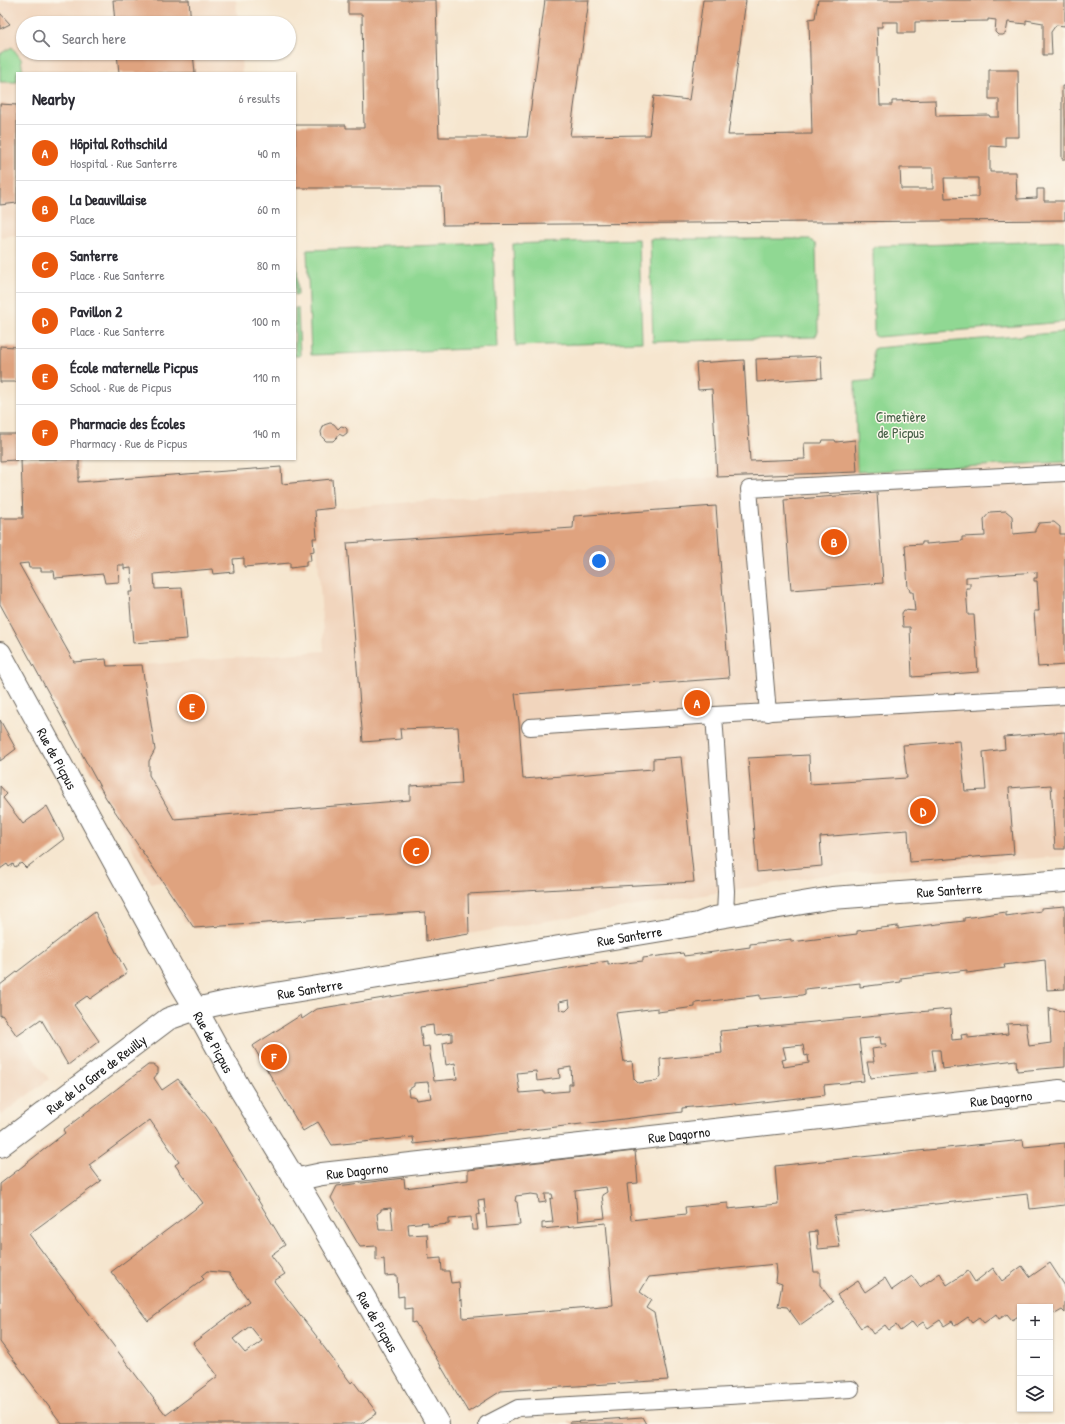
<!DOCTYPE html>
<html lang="en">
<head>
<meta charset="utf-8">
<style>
  body { margin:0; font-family:"Patrick Hand",sans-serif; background:#f7f7f7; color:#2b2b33 }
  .controls { position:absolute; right:12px; bottom:12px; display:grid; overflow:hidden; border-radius:0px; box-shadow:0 1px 3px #0004 }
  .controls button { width:36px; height:36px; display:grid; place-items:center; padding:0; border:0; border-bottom:1px solid #e1e1e2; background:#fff; color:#2b2b33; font:20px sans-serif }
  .you { position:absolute; left:599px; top:561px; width:14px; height:14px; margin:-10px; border:3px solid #fff; border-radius:50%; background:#1a73e8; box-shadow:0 0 0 6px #1a73e833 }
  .badge { display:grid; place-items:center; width:26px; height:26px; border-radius:50%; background:#ea580c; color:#fff; font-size:13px; font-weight:700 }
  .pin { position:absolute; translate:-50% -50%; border:2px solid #fff; box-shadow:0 1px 4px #0006 }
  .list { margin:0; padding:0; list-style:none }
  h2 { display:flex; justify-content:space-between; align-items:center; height:52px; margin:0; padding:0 16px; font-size:17px }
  h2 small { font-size:13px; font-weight:400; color:#7c7c81 }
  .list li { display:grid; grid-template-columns:26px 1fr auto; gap:12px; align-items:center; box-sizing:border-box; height:56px; padding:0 16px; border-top:1px solid #e1e1e2 }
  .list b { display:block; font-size:15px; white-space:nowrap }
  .list p { margin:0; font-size:13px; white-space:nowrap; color:#7c7c81 }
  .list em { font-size:13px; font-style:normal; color:#7c7c81 }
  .icon { flex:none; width:22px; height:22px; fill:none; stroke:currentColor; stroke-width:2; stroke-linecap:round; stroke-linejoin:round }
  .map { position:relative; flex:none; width:1065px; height:1424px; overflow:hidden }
  .search { position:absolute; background:#fff; box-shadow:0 1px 3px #0004; left:16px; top:16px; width:280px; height:44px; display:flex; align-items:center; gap:10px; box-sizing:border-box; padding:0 14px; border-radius:22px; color:#7c7c81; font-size:15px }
  .panel { position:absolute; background:#fff; box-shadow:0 1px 3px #0004; left:16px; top:72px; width:280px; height:388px; border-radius:0px }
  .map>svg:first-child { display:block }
  .built { fill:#f1d5bd }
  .green { fill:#90d893; stroke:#567a58 }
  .building { fill:#dfa37f; fill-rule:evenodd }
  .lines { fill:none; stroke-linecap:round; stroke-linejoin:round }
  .lane-casing { stroke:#68635b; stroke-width:18 }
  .street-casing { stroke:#68635b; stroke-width:24 }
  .lane { stroke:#fff; stroke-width:16 }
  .street { stroke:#fff; stroke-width:22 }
  .labels { text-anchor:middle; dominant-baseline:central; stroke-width:3; stroke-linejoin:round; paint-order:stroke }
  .park-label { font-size:14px; fill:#455e46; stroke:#fbf7ec }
  .street-label { font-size:14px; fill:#1c1c1c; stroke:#fbf7ec }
</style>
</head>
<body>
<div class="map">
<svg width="1065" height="1424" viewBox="0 0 1065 1424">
  <rect width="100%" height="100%" fill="#fbf7ec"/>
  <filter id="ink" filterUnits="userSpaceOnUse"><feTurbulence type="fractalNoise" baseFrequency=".025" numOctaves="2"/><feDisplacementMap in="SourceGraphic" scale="8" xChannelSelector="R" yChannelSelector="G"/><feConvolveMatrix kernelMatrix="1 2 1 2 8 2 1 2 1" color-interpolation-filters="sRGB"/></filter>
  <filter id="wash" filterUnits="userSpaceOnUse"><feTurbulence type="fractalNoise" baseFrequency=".012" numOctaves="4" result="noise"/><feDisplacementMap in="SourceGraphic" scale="16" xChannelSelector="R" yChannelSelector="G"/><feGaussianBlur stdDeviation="0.9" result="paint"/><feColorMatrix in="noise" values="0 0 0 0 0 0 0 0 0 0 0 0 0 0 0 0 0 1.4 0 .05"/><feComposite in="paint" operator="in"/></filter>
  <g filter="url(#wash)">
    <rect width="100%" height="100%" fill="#f6e6cf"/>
    <!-- built -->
    <path class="built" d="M0,0h236l2,23h-215v30h218l1,20h-225v162l-17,2z
      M1065,462v394l-241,19 -398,66 -1,-29 -231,16 -2,-3 -8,-4 -20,-39 -13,1 -24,-44 -2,-7 -90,-163 33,-18 6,11 32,-3 1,7 35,-1 182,-14 -9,-141 402,-33 140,-5z
      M0,988l2,27 47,64 -49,37z"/>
    <!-- green -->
    <path class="green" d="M12,47l9,12 2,14h-6v9h-17v-28z
      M639,239l3,103 -126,4 -3,-102z
      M650,239h160l6,6 2,87 -3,5 -162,5z
      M1065,241v81l-188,15 -3,-2 -1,-86 4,-3z
      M493,243l4,105 -186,7 -4,-105z
      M295,247h1l2,48h-3z
      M295,308h3l2,48h-5z
      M1065,332v130l-208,10 -2,-90 19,-2 -1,-29 2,-3z"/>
    <g id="blocks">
      <!-- building -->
      <path class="building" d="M113,0h76l2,23h-76z
        M348,0h88l2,80h-1l2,57h88l18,-137h44l-19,136 79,-1 5,-39 35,4 14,-100h43l-18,135 84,-1 -3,-115 6,-1 3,-18h247v26l-9,-1 -5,7 1,23h-9v-32l-17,-3v4l-18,-2 -2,11 -3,2h-5l-3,-3 1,-12 -8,-1v2l-73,1v11h-17v-11h-16v5h-5l3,78h12v-4l43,-1 1,16 53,-1 1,2h9v-18h-10v-29h29l1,67h-14v10l-15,-1v26h26l1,27 20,-1v-9h7v12h21v19l-622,5 -2,-37h-146v-63h51v3h18l-2,-114h-14zM900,168h33v21h-32zM944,178h34v19l-33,1z
        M0,13l10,11 -10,5z
        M117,53h76l2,20h-76z
        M1062,86h3v73h-3z
        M0,104l17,1v98l-17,2z
        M0,346l17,1v35h-17z
        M821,356l1,22 -65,4 -1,-23z
        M744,360l6,101 55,-2 -1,-16h18l1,-3h12l1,2 19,-2 2,32 -140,5 -5,-88 -14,1 -2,-27z
        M330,423l4,1 4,5 3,-3 4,1 2,2v4l-4,3 -4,-2 -2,3 -4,4h-7l-4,-4 -1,-5 3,-7z
        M0,434h17v26l-17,1z
        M21,459h58v19h-1v4l203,-15 1,17 50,-5 2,29 -19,2 2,28h-4l1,13 -4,1 1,9h-5v5l-16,2v-5l-46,4v-9l-11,1 1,13 -21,2 -1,-5 -58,5 1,15 27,-1 5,51 -54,4 -4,-51h4l-2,-24 -7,1v-4h-6l1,17 -14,1 -2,-9 -48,4 -1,-7h-13v-3h-12l-1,-5 -9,1 55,98 32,-3 1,7 35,-1 13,85 -6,11v14l25,44 236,-19v-14l52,-3 -4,-56 -58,2 1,10 -38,3 -16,-199 226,-15 1,-12 142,-10 13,172 -214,16 4,28 4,57 130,-10v-10l28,-2 13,125 -226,12 1,40 -43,7 -1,-29 -231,16 -88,-130 -106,-194v-86h23z
        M877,493l6,90 -92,7 -7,-90z
        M1006,511l6,5 1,18 22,-2v-2l4,-7 15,-1 6,5v7h5v131l-27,2 -4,-56h5l-2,-30h-3v-3h3v-6l-71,5v6h4v5h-4l2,27h6l4,57 -66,5 -2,-50h-7l-1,-14 2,-3 11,1 -2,-19h-3l-1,-4h-1l-3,-43 17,-1v-2h4v2l36,-3v-4l23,-1 -1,-17 6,-7z
        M0,720l16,29 -16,12z
        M1065,732v117h-10l-4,-64 -42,3 5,66 -104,8 -2,-32 -27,2 -61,5 2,29 -65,6 -9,-114 61,-3 1,29 97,-6 -4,-33 57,-4 5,50 21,-1 -3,-38 22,-3 -1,-12z
        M0,786l7,8 -4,4 20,26 24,-18 17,33 -38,29 -5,-5 -6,4 -2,-3 -4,3 -2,-3 -7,5z
        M1065,906v83l-18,1 -2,-30 -41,5 1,3 -38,5v-3l-66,8v4l-41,5v-4l-55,6v5l-3,1 -42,4v-4l-65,8v4l-37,5v-4l-42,5 8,49 8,-1 2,18 4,4 19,-2 4,-5 -1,-17 62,-6 -2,-22 230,-22 2,31 10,-1 -1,-4 7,-1v4l40,-4 -1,-10 19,-1 3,23 22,-3 -2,-35 16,4v55l-48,4 -1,-11 -74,9 -2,-19h-8l3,21 -65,7 -3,-16h7l-2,-13 14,-2v-3h-5l-1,-7 -21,2 5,42 -40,4 1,10 -90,10v-2l-53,5v4l-268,32 -1,-7 -81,8 -14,-23 -15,9 -50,-85 1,-1 47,-30 1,4 15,-10 291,-48v4l35,-4v-3l40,-5 1,3 23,-3 43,-6v-3l41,-5v3l66,-8v-3l41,-5v3l6,-1 60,-7v-3l42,-6v4l35,-5v-3zM569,1000l1,7 -4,4 -6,-1 -1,-8zM433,1025l1,10 18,-2v8l-9,2 3,22 9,-2 2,16 -23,2 -5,-35 -6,1 -3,-20zM803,1045l2,11 3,-1 1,8 -25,4 -2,-7 4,-1 -3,-12zM571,1067l1,17h-3v7l-25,2v-2l-24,2 -3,-20 19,-2 1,10 23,-3 -1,-9zM428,1082l3,16 -15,2 -1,-3 -3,-1h-3l-1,-7 3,-1 3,-2v-3z
        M95,912l32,61 -37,26 -3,-3 -13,9 25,36 -31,24 -27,-46 -24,17 -15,-21 -2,1v-31z
        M148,1065h6l4,3v5l-4,5 8,12 16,-11 32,41 75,125 -14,10 14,19 -11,7 47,61h-1l31,41 2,-2 24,32 -16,11h-299l-62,-82v-158l65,-51 -2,-3zM150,1120l29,42 -4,3 28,38 -92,69 37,49 56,-42 -3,-3 6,-5 22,2 20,28 -56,42 25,33 -52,39 -137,-181 72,-53 -12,-16zM250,1326l12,15 -17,12 -12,-14z
        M1023,1140l1,7 41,-4v62l-35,4 -2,-15 -194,21 6,32 -22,2 -1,-18 -8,1 5,40h6v13l13,17 -33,23 -13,-18 -9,-1 4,-22 -6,-2 1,-9 -1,-9 -127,13 -9,15 11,8 -5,8 8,5 14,67 -167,11 -33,21 -53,-90 -3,1v-15l-8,1v-13l-6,1 -1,-22 -12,1 -1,-17 -8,1v-14l-16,1 -29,-49 6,-12 67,-8 1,10 63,-8v-10l167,-19 3,32 -11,1 4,36 55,-6 -1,-7 43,-4v6l50,-5 -3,-38zM606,1187l1,5 -5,3 3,23 -27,3 -3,-30zM531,1194l7,1 1,8 7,-1 -1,-8h7l1,4 -3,1 3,23 -11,1v6l64,-6 7,82 -150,13 -1,-19 -2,1 -1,-18 -8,1 -2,-12h-7l-1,-13 -12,1 -2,-25 -18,1 -1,-11 20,-2v4l21,-2v-5l22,-2 1,13h6l-2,-15 4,-1 -2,-14 6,-1 3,29 33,-3 -3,-23 -2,-1 1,-5zM391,1208l2,22h-14l-2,-16 4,-3v-2z
        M1050,1263l15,23v27l-3,-3 -7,4 -4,-5 -1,1v-3h-30v8l-8,5 -5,-6 -8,5 -3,-5 -12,9 -5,-6 -7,5 -4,-5 -13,9 -3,-5 -8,5 -4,-6 -12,8 -5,-6 -7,5 -4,-5 -12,9 -4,-6 -7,5 -4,-5 -12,9 -6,-9 -6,3 -24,-33 21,-14 7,11 20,-14 7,12 20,-14 8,11 20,-14 7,12 21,-14 7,11 18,-14 9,13 20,-15 8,11z
        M642,1417l4,7h-76l-1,-2z"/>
    </g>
  </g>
  <g filter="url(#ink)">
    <use href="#blocks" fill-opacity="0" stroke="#68635b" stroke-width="1"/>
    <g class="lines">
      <!-- lane casing -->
      <g class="lane-casing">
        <path id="lane" d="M768,713l-19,-224 316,-16
          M714,715l351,-19
          M530,727l184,-12 12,176 -1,26
          M487,1424l31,-16 333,-19"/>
      </g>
      <!-- street casing -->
      <g class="street-casing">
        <g id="street">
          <path id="s1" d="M0,653l181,331 15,25 44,80 71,117 127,218"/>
          <path id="s2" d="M0,1146l168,-127 28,-10 31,-7 471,-78 16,-6 118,-20 233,-17"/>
          <path id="s3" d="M294,1180l28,-6 738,-83 5,1"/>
        </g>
      </g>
      <!-- lane -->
      <use href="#lane" class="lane"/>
      <!-- street -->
      <use href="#street" class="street"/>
    </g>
  </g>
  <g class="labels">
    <!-- park labels -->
    <g class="park-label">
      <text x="901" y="416">Cimetière<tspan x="901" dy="16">de Picpus</tspan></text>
    </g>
    <!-- street labels -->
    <g class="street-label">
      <text stroke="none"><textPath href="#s1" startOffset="120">Rue de Picpus</textPath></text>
      <text stroke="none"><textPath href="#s2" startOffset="1004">Rue Santerre</textPath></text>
      <text stroke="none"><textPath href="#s2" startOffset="680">Rue Santerre</textPath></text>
      <text stroke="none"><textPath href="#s2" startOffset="356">Rue Santerre</textPath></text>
      <text stroke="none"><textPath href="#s1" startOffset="444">Rue de Picpus</textPath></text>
      <text stroke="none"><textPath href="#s2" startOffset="120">Rue de la Gare de Reuilly</textPath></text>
      <text stroke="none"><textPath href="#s3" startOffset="712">Rue Dagorno</textPath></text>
      <text stroke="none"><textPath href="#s3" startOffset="388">Rue Dagorno</textPath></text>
      <text stroke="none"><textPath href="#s3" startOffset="64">Rue Dagorno</textPath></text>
      <text stroke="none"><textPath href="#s1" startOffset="768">Rue de Picpus</textPath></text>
    </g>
  </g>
</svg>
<div class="controls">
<button>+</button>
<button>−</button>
<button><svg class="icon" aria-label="layers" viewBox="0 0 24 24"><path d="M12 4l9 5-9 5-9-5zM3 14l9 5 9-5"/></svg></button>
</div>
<div class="you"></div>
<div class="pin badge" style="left:697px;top:703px">A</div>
<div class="pin badge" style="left:834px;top:542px">B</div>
<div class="pin badge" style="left:416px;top:851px">C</div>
<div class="pin badge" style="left:923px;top:811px">D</div>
<div class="pin badge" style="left:192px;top:707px">E</div>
<div class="pin badge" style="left:274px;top:1057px">F</div>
<div class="search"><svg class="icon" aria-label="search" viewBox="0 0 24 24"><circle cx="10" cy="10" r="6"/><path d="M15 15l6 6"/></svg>Search here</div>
<section class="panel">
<h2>Nearby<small>6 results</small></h2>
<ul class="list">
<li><span class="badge">A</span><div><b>Hôpital Rothschild</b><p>Hospital · Rue Santerre</p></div><em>40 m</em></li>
<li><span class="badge">B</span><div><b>La Deauvillaise</b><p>Place</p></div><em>60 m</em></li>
<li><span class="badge">C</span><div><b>Santerre</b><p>Place · Rue Santerre</p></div><em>80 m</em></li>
<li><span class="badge">D</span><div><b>Pavillon 2</b><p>Place · Rue Santerre</p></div><em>100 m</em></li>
<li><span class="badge">E</span><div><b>École maternelle Picpus</b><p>School · Rue de Picpus</p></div><em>110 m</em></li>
<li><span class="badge">F</span><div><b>Pharmacie des Écoles</b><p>Pharmacy · Rue de Picpus</p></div><em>140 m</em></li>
</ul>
</section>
</div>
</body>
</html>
